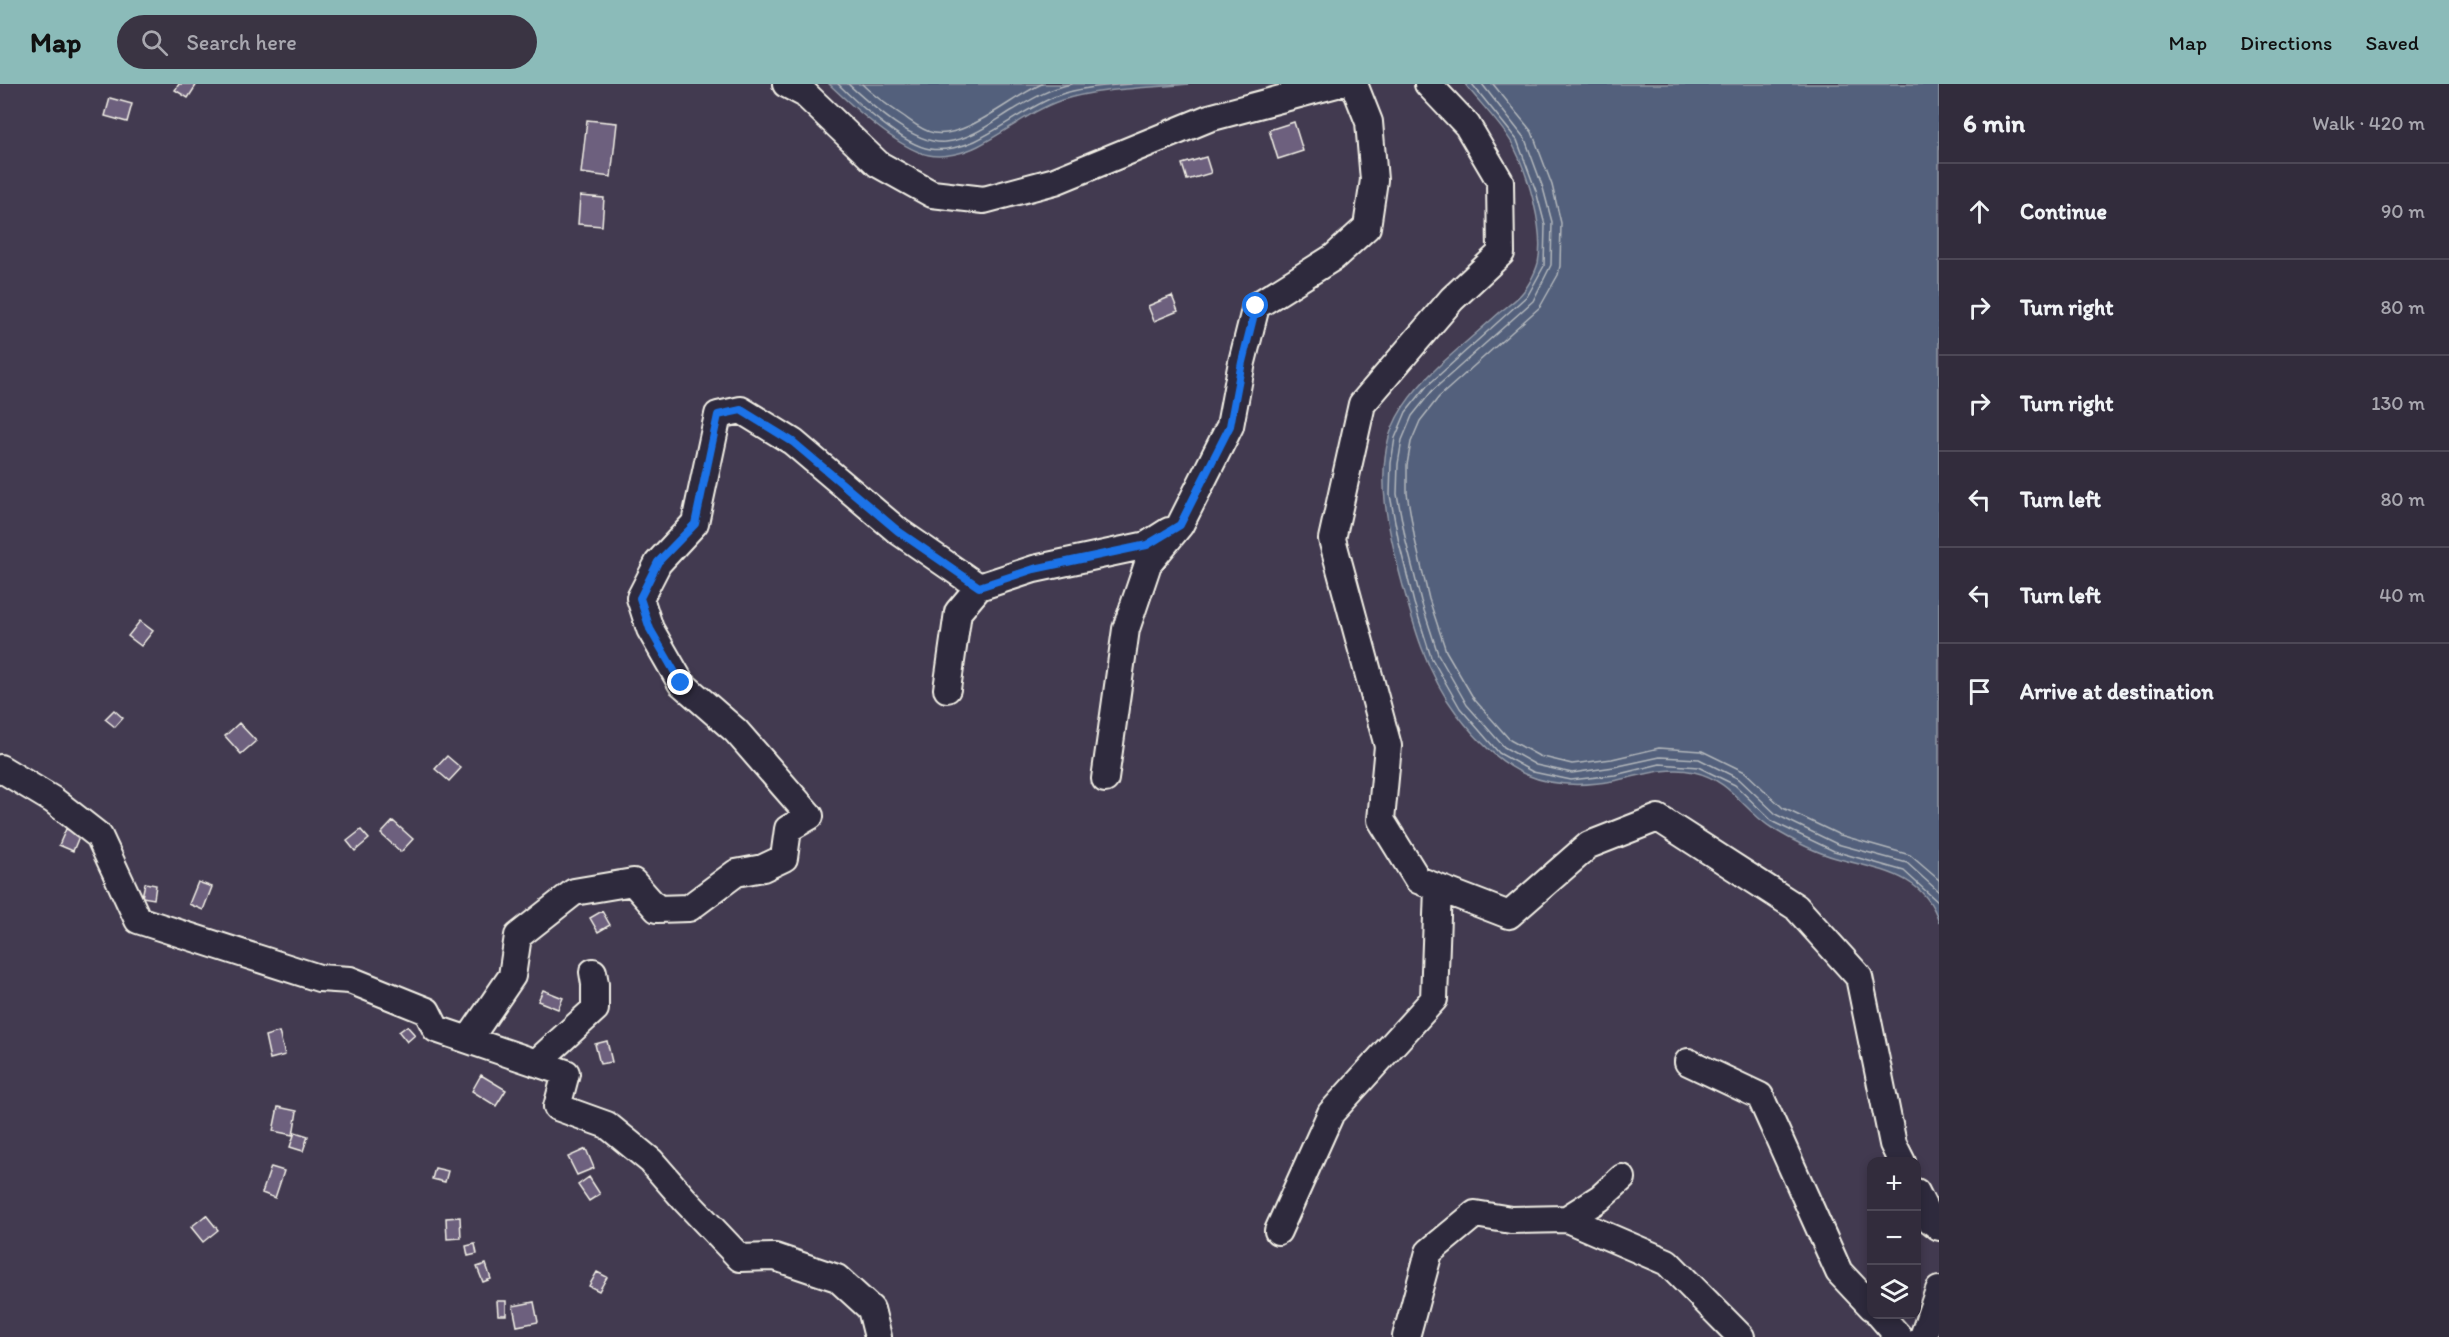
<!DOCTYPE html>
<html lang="en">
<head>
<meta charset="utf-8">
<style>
  body { margin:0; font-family:Itim,sans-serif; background:#3a3443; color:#f1f3f6 }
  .controls { position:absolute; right:18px; bottom:18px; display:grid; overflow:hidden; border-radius:12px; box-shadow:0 3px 9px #0003 }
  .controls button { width:54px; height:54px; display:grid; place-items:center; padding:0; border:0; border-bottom:2px solid #4d4856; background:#322c3c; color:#f1f3f6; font:30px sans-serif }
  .stop { position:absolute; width:18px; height:18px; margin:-14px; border:4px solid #1a73e8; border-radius:50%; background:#fff }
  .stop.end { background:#1a73e8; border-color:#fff; box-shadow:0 2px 6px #0008 }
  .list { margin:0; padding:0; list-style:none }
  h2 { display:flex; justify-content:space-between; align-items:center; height:78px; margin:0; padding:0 24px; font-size:26px }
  h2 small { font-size:20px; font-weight:400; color:#a8a7af }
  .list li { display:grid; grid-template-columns:39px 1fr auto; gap:18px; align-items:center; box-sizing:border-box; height:96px; padding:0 24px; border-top:2px solid #4d4856 }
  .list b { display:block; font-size:22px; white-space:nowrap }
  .list em { font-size:20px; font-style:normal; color:#a8a7af }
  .icon { flex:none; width:33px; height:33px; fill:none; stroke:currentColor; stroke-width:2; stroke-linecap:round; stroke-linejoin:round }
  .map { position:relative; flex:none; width:1939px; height:1253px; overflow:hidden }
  header { display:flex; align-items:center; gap:36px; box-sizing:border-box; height:84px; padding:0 30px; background:#8bbbb9; color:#111 }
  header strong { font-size:28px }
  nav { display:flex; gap:33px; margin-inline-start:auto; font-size:21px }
  .search { width:420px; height:54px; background:#3a3443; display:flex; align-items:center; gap:15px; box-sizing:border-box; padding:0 21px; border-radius:33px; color:#a8a7af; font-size:22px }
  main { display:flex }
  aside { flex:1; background:#322c3c }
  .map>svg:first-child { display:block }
  .water { fill:#52607b; stroke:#939aa7; stroke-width:1.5 }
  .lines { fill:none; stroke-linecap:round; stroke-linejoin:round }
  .shore { stroke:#b3b7bc; stroke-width:1.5 }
  .building { fill:#6d617e; stroke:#f4f1e8; stroke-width:1.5 }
  .minor-casing { stroke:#f4f1e8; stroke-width:30 }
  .minor { stroke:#2f2a3d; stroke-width:26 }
  .route { stroke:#1a73e8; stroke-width:8 }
</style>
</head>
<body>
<header>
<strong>Map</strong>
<div class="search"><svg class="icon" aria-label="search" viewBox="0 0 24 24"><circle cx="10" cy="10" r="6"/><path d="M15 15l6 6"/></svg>Search here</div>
<nav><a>Map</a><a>Directions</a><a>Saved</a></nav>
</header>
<main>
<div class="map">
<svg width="1939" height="1253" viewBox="0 0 1939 1253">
  <rect width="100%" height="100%" fill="#423a50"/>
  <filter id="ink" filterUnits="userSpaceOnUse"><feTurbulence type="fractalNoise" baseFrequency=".0167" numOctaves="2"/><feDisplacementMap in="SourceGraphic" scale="12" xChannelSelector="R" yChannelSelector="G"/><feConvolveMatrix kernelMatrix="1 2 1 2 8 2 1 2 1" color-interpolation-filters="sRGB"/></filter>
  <g filter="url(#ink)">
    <!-- water -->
    <path class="water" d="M829,0h360c-38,4 -91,4 -127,16 -30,10 -56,32 -84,46 -14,7 -34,12 -49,9 -29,-5 -79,-51 -100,-71z
      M1465,0h474v838c-15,-49 -61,-52 -103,-64 -21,-6 -46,-19 -64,-30 -28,-17 -41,-48 -78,-56 -26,-6 -51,3 -76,8 -75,15 -116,-7 -161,-66 -32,-42 -45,-94 -58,-143 -11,-44 -22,-90 -10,-134 9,-30 30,-52 52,-73 19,-17 39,-34 58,-51 8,-7 18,-13 24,-21 6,-7 13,-21 15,-29 7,-33 -10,-89 -25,-118 -10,-19 -35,-44 -48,-61z"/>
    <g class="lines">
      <!-- shore -->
      <path class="shore" d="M838,0c19,19 65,61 92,65 14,2 32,-2 45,-8 29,-14 54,-35 84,-46 22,-8 49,-9 72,-11
        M848,0c23,21 66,61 98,58 24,-2 47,-20 67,-32 19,-11 37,-22 59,-26
        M862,0c12,12 25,21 40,31 9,6 20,16 32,18 34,5 77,-36 108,-49
        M1472,0l45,56 19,51 9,34 -1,41 -16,29 -101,91 -21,26 -11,26 -4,25 -1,32 9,48 15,60 17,54 29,51 39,45 34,19 38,8 44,-5 45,-11 38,3 37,18 38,37 61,29 70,20 35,32
        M1482,0l43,55 18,49 9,34 -1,43 -18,36 -101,90 -20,25 -10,24 -4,24 -1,30 9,48 15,59 17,53 29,51 37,42 32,18 36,8 42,-6 46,-10 39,2 40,20 38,36 60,29 70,19 32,29
        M1493,0l39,48 20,53 9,38 -1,43 -2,9 -18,32 -101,90 -19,24 -9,21 -4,23v28l8,47 14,59 17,52 28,48 36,41 29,16 33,8 40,-5 47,-11 43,3 43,21 38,36 57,27 70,20 29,25"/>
    </g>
    <!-- building -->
    <path class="building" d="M179,0h18l-9,14 -13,-8z
      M110,14l22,6 -5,18 -22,-6z
      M587,36l30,3 -6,54 -30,-4z
      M1294,38l9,29 -25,8 -9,-29z
      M1206,73l5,16 -24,7 -5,-16z
      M580,112l24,2 -2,28 -24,-2z
      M1172,212l6,15 -24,10 -6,-15z
      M140,537l13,10 -12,15 -13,-10z
      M114,626l9,8 -8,9 -10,-8z
      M239,639l17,18 -15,13 -16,-18z
      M447,672l14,12 -12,13 -14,-12z
      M393,737l20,18 -12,13 -20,-18z
      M66,745l14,5 -7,17 -14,-6z
      M361,746l8,9 -14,12 -8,-10z
      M198,798l14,5 -9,23 -14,-6z
      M145,799l11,2 -2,14 -12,-2z
      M602,827l8,14 -12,7 -8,-14z
      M543,906l20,8 -5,11 -20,-8z
      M407,942l8,9 -8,7 -8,-10z
      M279,948l6,23 -15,4 -5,-23z
      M607,957l5,21 -12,2 -5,-20z
      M481,991l25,15 -10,16 -24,-15z
      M278,1023l19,4 -4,24 -20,-4z
      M295,1048l13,4 -5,15 -13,-4z
      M586,1065l8,19 -17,7 -9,-18z
      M271,1083l13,4 -9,27 -13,-5z
      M435,1084l13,3 -3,11 -13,-3z
      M589,1093l11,17 -11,7 -11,-16z
      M206,1131l12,15 -15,12 -12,-15z
      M460,1133l1,21 -14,1 -1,-21z
      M475,1160l2,10 -9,2 -2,-10z
      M486,1180l5,15 -8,3 -6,-15z
      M597,1188l10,5 -8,14 -10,-5z
      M497,1217h9v14h-8z
      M534,1218l4,20 -21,4 -4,-20z"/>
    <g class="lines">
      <!-- minor casing -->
      <g class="minor-casing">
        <path id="minor" d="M786,0l19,10 73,70 54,30 52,6 71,-19 154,-63 128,-34
          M1428,0l39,41 33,56 1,72 -49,46 -90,105 -30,135 56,207 -7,74 37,60 91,35 80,-70 69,-27 138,89 63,70 34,167 9,18
          M947,605l11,-77 21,-25 55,-18 113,-24 22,-14
          M0,684l53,32 46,36 39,84 181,58 31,2 77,31 9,18 130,44 -9,34 50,18 44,36 34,39 55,58 35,-1 62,21 34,31 7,28
          M1105,695l21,-150 22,-65 32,-39 50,-99 12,-64 14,-56 78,-49 33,-30 7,-47 -5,-58 -15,-38
          M469,955l43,-63 6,-40 56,-44 59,-10 24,27 32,-1 47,-35 27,-5 21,-10 4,-29 22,-13 -74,-85 -55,-48 -31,-54 -10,-31 18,-35 37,-40 23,-108 23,-5 52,32 105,89 81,56
          M1688,978l72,34 79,176 33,35
          M536,979l59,-54v-25l-2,-12
          M1916,1108l14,28 9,7
          M1567,1135l33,-21 22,-20
          M1278,1147l53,-118 103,-114 4,-111
          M1879,1230l20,23
          M1406,1253l23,-85 46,-38 36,6 56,-1 100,43 74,75
          M1923,1253l16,-47"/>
      </g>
      <!-- minor -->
      <use href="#minor" class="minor"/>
    </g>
  </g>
  <g class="lines" filter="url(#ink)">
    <!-- route -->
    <path class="route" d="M681,599l-31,-54 -10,-31 18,-36 37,-38 23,-109 23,-5 52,32 105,89 81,56 55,-18 113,-24 33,-20 50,-99 12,-64 14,-56"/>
  </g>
</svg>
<div class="controls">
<button>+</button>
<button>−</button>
<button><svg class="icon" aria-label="layers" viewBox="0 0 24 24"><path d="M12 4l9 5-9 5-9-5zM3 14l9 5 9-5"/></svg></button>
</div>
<div class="stop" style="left:1256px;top:222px"></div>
<div class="stop end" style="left:681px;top:599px"></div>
</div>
<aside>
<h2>6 min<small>Walk · 420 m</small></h2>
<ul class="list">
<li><svg class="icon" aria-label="ahead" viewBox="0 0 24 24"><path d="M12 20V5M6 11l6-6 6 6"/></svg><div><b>Continue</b></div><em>90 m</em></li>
<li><svg class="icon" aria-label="right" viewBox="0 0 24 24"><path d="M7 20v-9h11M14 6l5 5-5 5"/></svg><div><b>Turn right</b></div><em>80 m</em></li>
<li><svg class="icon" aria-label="right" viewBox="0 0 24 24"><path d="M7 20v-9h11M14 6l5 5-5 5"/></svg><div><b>Turn right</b></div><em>130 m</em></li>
<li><svg class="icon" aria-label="left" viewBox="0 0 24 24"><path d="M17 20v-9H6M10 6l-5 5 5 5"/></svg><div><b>Turn left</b></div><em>80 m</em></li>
<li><svg class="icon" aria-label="left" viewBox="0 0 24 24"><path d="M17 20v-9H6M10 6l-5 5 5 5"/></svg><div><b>Turn left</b></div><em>40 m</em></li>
<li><svg class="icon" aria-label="arrive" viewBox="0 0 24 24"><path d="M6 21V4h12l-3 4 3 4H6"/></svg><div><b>Arrive at destination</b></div></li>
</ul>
</aside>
</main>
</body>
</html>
